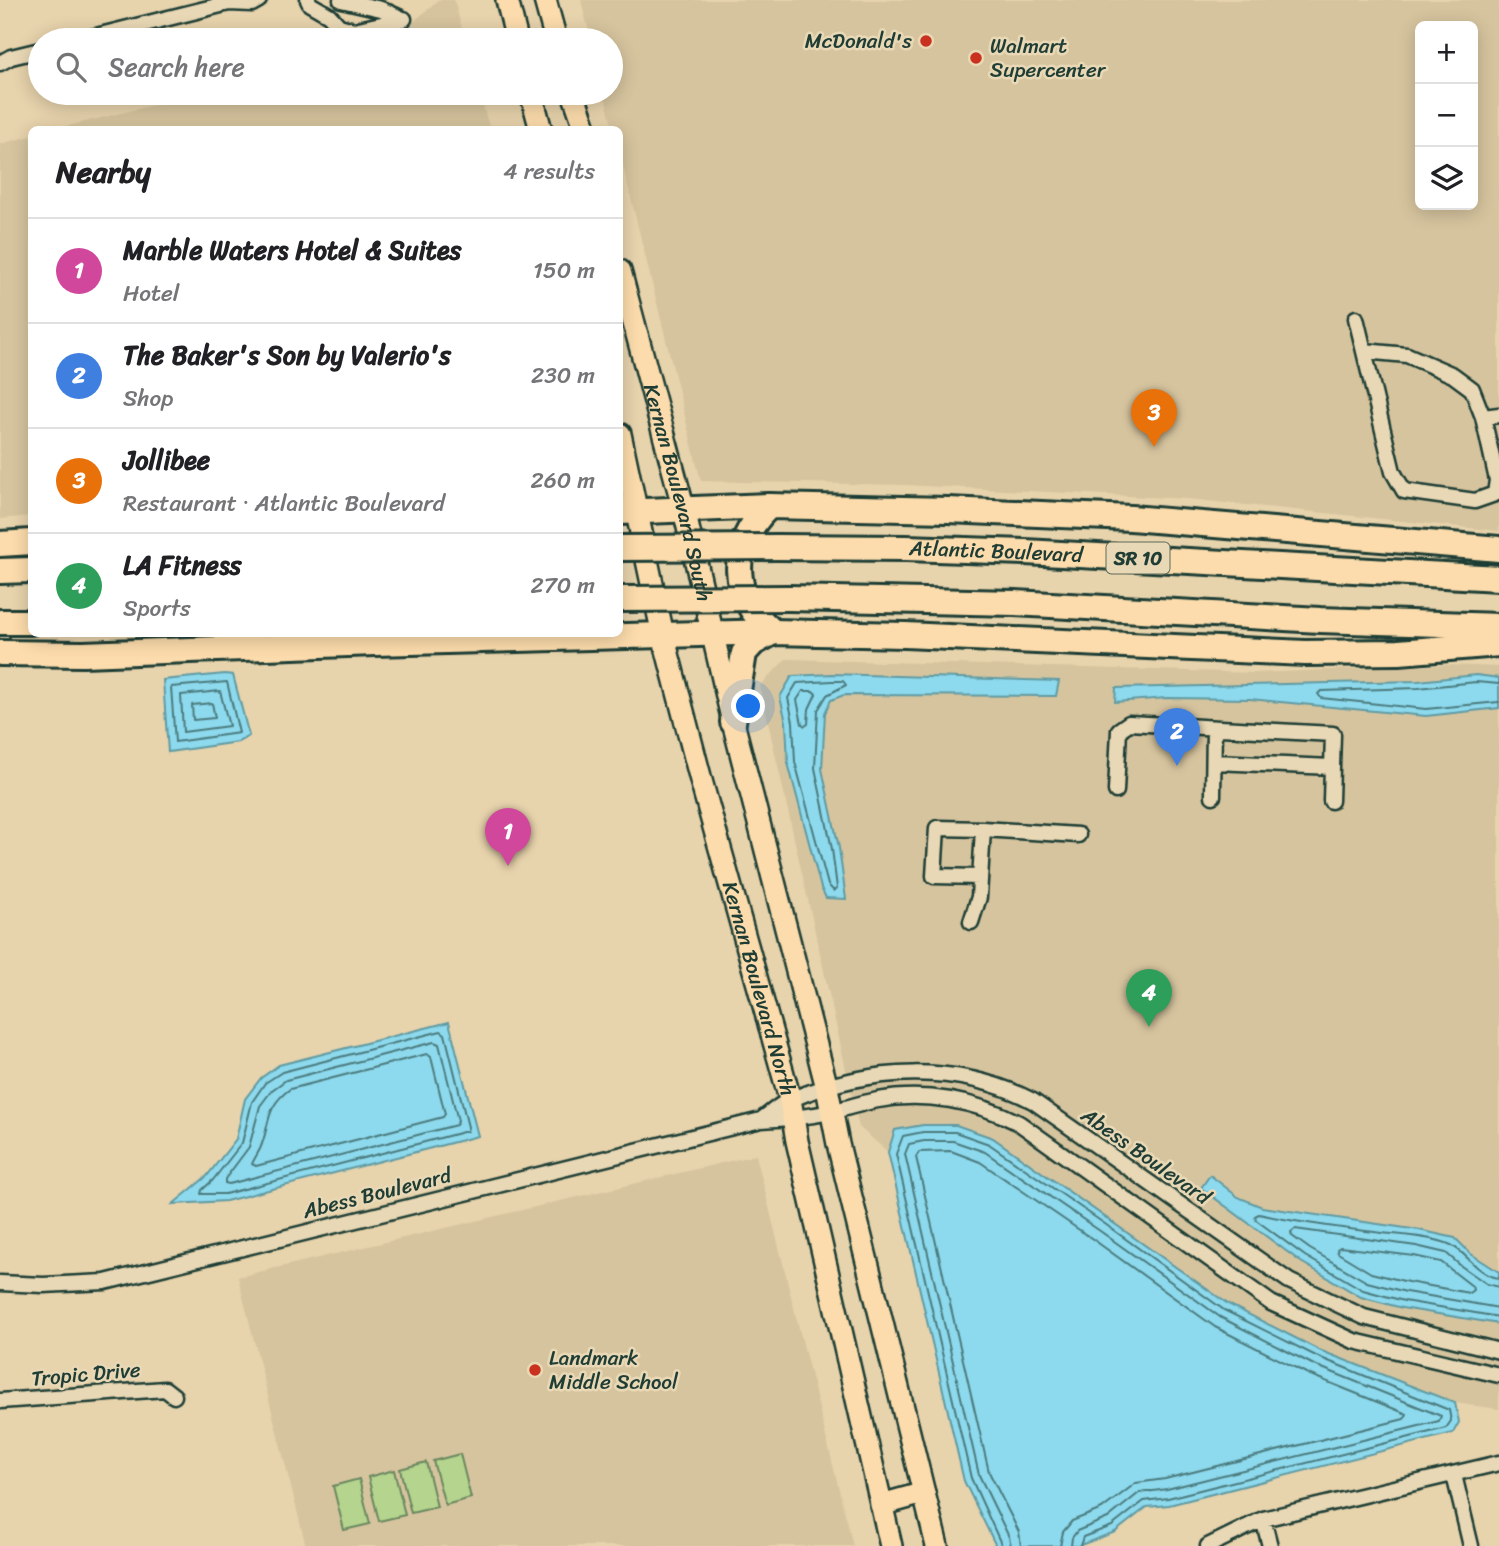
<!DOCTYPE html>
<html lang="en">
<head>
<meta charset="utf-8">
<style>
  body { margin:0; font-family:Sriracha,sans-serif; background:#f6f6f6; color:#202124 }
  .controls { position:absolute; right:21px; top:21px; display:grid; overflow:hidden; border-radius:10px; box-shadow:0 4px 18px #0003 }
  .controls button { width:63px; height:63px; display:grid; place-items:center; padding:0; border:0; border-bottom:2px solid #e0e0e0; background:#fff; color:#202124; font:35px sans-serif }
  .you { position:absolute; left:749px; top:707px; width:24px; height:24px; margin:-18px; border:5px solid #fff; border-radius:50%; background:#1a73e8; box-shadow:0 0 0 10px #1a73e833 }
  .badge { display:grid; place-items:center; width:46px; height:46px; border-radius:50%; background:#2563eb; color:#fff; font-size:23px; font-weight:700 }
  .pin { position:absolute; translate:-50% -58px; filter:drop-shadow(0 2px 4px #0008) }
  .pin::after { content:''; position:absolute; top:37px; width:24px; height:21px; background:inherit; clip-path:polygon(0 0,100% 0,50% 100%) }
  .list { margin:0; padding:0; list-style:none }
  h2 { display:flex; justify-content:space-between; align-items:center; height:91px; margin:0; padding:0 28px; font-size:30px }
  h2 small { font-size:23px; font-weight:400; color:#757577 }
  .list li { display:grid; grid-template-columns:46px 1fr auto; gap:21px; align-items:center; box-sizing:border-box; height:105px; padding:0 28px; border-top:2px solid #e0e0e0 }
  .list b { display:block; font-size:26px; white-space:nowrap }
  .list p { margin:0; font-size:23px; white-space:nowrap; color:#757577 }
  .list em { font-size:23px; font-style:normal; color:#757577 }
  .icon { flex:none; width:38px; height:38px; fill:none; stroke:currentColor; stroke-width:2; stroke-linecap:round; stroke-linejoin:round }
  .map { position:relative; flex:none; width:1499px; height:1546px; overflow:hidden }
  .search { position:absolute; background:#fff; box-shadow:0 4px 18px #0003; left:28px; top:28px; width:595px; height:77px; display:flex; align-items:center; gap:18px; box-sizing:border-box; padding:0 24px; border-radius:38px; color:#757577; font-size:26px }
  .panel { position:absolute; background:#fff; box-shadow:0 4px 18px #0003; left:28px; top:126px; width:595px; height:511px; border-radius:10px }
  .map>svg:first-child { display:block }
  .built { fill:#d6c49e; fill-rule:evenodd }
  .green { fill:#b5d48d; stroke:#6a8860; stroke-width:2 }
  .water { fill:#8dd9ed; stroke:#619ba3; stroke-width:2 }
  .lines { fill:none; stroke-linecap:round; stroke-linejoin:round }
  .shore { stroke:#4b7b7e; stroke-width:2 }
  .street-casing { stroke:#1f3d34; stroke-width:19 }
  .primary-casing { stroke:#1f3d34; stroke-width:26 }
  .highway-casing { stroke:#1f3d34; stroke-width:30 }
  .street { stroke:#e9d8b5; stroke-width:14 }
  .primary { stroke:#fcdcac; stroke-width:21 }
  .highway { stroke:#fcdcac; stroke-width:24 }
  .highway-bridge-casing { stroke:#1f3d34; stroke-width:30; stroke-linecap:butt }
  .highway-bridge { stroke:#fcdcac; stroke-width:24 }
  .poi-dot { fill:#c8321e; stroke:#e9d8b5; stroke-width:2.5 }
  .labels { text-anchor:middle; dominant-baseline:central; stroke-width:5; stroke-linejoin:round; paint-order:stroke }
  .shield { fill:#e9d8b5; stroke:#5c6c5b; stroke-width:2 }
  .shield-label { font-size:19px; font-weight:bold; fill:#1f3d34 }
  .poi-label { font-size:21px; fill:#1f3d34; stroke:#e9d8b5; text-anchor:start }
  .street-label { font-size:21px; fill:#1f3d34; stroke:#e9d8b5 }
</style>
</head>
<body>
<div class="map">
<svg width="1499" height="1546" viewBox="0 0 1499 1546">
  <rect width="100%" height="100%" fill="#e7d3ac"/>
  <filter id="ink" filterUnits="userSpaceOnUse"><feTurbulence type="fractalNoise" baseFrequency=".0143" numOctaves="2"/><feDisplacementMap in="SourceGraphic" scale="14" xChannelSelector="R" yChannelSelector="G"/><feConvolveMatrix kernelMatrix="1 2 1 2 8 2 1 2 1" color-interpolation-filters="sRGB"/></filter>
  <g filter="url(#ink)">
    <!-- built -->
    <path class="built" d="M439,0h15l11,40h-73z
      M581,0h918v531l-311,-32 -283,-14 -204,-4 -81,-327v-24l-7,-1 -9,-36h7v-53h-20zM1420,26h53v179h-53z
      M203,93h276l11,36h-434z
      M31,136v380l-31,3v-375z
      M786,659l469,14 192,-8 52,2v742l-44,-6 -136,-53 -91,-46 -235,-166 -98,-8 -7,22 -29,-25 -99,-441z
      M756,1155l97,391h-547l-68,-269z"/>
    <!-- green -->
    <path class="green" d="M460,1454l11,44 -26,7 -12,-44z
      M426,1462l11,45 -26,6 -11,-44z
      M394,1470l11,45 -26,6 -11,-44z
      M359,1479l11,45 -26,6 -11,-44z"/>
    <!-- water -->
    <path class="water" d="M225,674l8,1 16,61 -11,6 -70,10 -5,-72z
      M832,674l227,7 -3,15 -212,-1 -13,5 -6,13 -3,56 17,79 7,51 -20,-1 -5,-10 -33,-125 -2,-41 -6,-25 12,-21z
      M1476,675l23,3v30l-73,8 -176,-17 -83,-1 -52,4 1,-14 302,-7z
      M449,1022l29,114 -252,65 -53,3 34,-28 29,-37 9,-40 16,-21 18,-13z
      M923,1125h33l37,13 235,166 91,46 136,53 4,19 -6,11 -284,72 -22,2 -32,25 -37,14h-82l-32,-65 -76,-329 7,-22z
      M1210,1175l28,22 24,10 157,23 36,8 16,16 28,18v52l-97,-16 -41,-11 -60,-35 -100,-74z"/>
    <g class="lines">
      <!-- shore -->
      <path class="shore" d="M832,681h11l3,4 -19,10 -9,15 -3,58 17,81 5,39 -3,3 -6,-6 -33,-123 -2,-40 -5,-24 9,-15z
        M227,682l12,51 -64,9 -4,-55z
        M1499,684l-23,-2 -58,6 -97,3 -3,3 3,4 105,11 73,-7
        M220,691l9,35 -46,6 -2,-37z
        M803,691h10l3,3 -7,15 -1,15 -3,2 -3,-2 -5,-24z
        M212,703l3,15 -22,2 -1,-15z
        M441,1031l4,3 23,93 -1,4 -242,63h-24l1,-4 11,-10 29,-37 10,-41 13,-19 17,-11z
        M434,1042l5,2 19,77 -2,4 -227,59 -4,-1v-4l24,-32 11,-41 12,-16 14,-10z
        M427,1054l4,3 14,57 -2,3 -187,49 -4,-2c2,-5 5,-9 8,-15 11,-25 4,-41 30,-60z
        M1340,1247l74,9 27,6 31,24 1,4 -4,3 -61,-11 -37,-9 -33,-20 -1,-4z
        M1499,1278c-20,-2 -33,-26 -48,-33 -16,-8 -51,-10 -69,-12 -41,-5 -83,-10 -123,-19l-4,2 1,4 49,36 58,34 41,11 95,16
        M1499,1287l-12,-3 -26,-18 -15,-13 -30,-7 -121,-17 -4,3 1,4 18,13 57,33 39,10 93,16
        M1002,1546l-31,-68 -75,-324 7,-18 20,-4h32l34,12 116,80 119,86 92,46 133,54 2,11 -5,7 -278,70 -24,3 -32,25 -29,11 -3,9
        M1011,1546l-2,-9 -30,-62 -74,-321 4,-10 15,-3h29l32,11 115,79 120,86 92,47 129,52 -2,5 -272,68 -28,4 -31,25 -31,13 -5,7 -1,8
        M1021,1546l-2,-14 -30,-60 -73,-315 3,-5 32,-1 29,11 114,78 121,87 93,47 99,40 -3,5 -239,60 -29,4 -34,26 -30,12 -9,11 -3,14"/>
      <!-- street casing -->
      <g class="street-casing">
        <path id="street" d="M308,0l2,4 19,11 10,11 15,4 50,-11
          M341,0l40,9 22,10
          M80,40l149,-37 23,1 7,-4
          M0,63l11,-6 29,-7
          M1356,318l37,154 11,19 71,10 20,-7 2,-14 -14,-63 -11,-28 -19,-14 -46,-20 -43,-4
          M1483,417l16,-2
          M1214,762l118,5
          M1116,791l3,-61 10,-7 204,11 -2,67
          M1213,796l1,-68
          M980,877l-46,-1 3,-48 46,1
          M971,922l8,-25 4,-68 95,6
          M761,1120c10,-7 20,-17 31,-21 78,-32 165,-37 241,2l256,180 75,36 135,34
          M0,1283l43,2 62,-3 656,-162c24,-1 46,-3 70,-8 15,-4 31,-9 47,-12 47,-9 98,1 141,23l252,180 83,38 145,34
          M0,1401l165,-12 9,7
          M1454,1475l17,71
          M1263,1519l7,27
          M1208,1546l55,-27 236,-56"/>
      </g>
      <!-- primary casing -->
      <g class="primary-casing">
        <g id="primary">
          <path d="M507,0l10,40"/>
          <path d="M545,0l11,40"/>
          <path d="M531,93l10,37"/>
          <path d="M573,93l13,37"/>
          <path id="s1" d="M620,271l64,239 49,212 94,366 11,56 99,402"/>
          <path id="s2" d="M620,434l43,201 39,149 88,315 7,42 94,405"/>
          <path d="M881,1505l43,-12"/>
        </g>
      </g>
      <!-- highway casing -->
      <g class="highway-casing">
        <g id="highway">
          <path d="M620,512l149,-6 179,4 183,8 368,31"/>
          <path d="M0,544l32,-2"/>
          <path id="s3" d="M776,547l130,1 119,4 474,26"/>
          <path d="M0,571l32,-1"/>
          <path d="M789,598l226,5 305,17 179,6"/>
          <path d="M0,622h32"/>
          <path d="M0,653l83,1 292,-11 398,-11 132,3 400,18 94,-1 100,-8"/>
          <path d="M733,722l11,-69 9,-10 20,-11c-44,-37 -45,-86 -4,-126"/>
        </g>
      </g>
      <!-- street -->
      <use href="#street" class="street"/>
      <!-- primary -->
      <use href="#primary" class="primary"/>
      <!-- highway -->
      <use href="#highway" class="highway"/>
      <!-- highway-bridge casing -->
      <g class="highway-bridge-casing">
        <path id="highway-bridge" d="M620,548l156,-1
          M620,599l169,-1"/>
      </g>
      <!-- highway-bridge -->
      <use href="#highway-bridge" class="highway-bridge"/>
    </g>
  </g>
  <!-- markers -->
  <g class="poi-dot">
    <circle cx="926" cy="41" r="7"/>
    <circle cx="976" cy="58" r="7"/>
    <circle cx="535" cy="1370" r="7"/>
  </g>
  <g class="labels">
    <!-- shield labels -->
    <rect class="shield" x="1106.5" y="542.5" width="63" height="31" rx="5"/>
    <g class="shield-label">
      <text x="1138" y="558">SR 10</text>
    </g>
    <!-- poi labels -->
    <g class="poi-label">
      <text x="912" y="41" text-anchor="end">McDonald's</text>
      <text x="990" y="46">Walmart<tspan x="990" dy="24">Supercenter</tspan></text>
      <text x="549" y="1358">Landmark<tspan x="549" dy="24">Middle School</tspan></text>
    </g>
    <!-- street labels -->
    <g class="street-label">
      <text stroke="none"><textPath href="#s1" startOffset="229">Kernan Boulevard South</textPath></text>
      <text stroke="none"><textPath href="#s3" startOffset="220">Atlantic Boulevard</textPath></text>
      <text stroke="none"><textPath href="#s2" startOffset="572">Kernan Boulevard North</textPath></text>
      <text transform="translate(1146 1156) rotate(35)">Abess Boulevard</text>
      <text transform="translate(377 1193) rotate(-14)">Abess Boulevard</text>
      <text transform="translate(86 1374) rotate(-5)">Tropic Drive</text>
    </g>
  </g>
</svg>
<div class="controls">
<button>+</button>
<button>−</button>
<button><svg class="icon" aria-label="layers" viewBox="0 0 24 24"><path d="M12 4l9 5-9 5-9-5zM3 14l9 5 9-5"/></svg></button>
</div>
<div class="you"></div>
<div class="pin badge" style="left:508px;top:866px;background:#d1479c">1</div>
<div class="pin badge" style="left:1177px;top:766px;background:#3f7fe0">2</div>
<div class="pin badge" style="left:1154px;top:447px;background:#e8710a">3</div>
<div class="pin badge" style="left:1149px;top:1027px;background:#2e9e5b">4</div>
<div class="search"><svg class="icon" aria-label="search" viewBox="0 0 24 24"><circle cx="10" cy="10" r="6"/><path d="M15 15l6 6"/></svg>Search here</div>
<section class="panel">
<h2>Nearby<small>4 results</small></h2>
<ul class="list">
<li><span class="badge" style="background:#d1479c">1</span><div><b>Marble Waters Hotel &amp; Suites</b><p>Hotel</p></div><em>150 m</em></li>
<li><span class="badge" style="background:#3f7fe0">2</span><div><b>The Baker's Son by Valerio's</b><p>Shop</p></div><em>230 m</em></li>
<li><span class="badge" style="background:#e8710a">3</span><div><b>Jollibee</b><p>Restaurant · Atlantic Boulevard</p></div><em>260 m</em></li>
<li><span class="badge" style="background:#2e9e5b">4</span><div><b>LA Fitness</b><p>Sports</p></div><em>270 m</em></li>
</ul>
</section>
</div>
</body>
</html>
